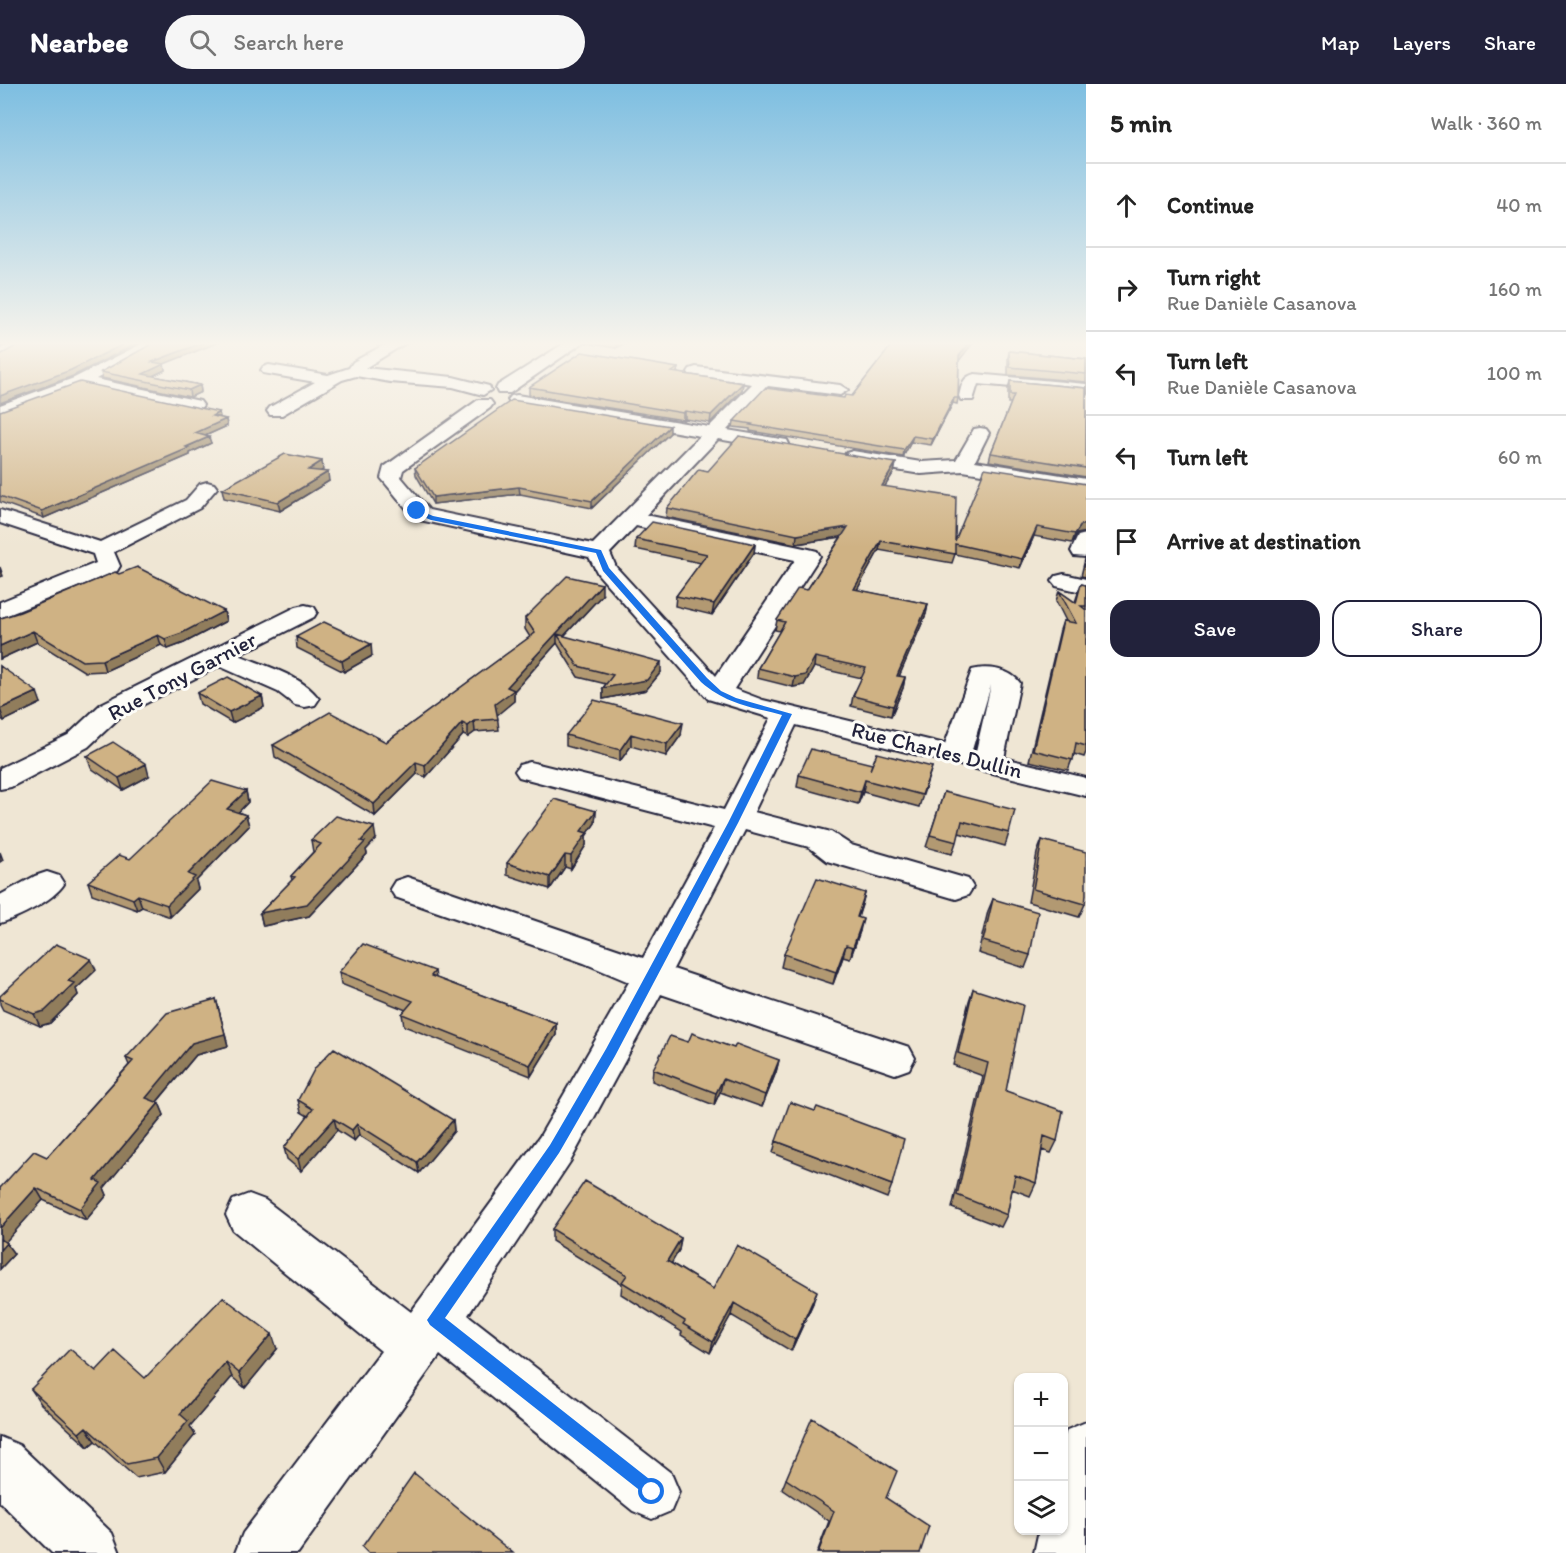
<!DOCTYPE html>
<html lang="en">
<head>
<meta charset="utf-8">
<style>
  body { margin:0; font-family:Itim,sans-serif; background:#f6f6f6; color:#222 }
  .controls { position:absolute; right:18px; bottom:18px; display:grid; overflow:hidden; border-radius:12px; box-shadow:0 2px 4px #0004 }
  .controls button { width:54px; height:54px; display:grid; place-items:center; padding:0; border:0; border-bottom:2px solid #e0e0e0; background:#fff; color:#222; font:30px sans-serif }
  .stop { position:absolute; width:18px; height:18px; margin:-14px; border:4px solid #1a73e8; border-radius:50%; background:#fff }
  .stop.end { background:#1a73e8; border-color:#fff; box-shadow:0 2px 6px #0008 }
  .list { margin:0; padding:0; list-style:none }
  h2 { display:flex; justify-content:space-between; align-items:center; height:78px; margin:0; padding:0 24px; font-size:26px }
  h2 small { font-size:20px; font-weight:400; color:#767676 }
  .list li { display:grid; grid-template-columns:39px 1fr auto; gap:18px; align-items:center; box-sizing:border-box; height:84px; padding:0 24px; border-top:2px solid #e0e0e0 }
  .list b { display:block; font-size:22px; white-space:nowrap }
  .list p { margin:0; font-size:20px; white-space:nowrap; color:#767676 }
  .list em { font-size:20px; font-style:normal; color:#767676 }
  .actions { display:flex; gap:12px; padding:18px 24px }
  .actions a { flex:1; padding:14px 0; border:2px solid #22223b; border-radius:18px; text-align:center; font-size:21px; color:#22223b }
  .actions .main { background:#22223b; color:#fff }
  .icon { flex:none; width:33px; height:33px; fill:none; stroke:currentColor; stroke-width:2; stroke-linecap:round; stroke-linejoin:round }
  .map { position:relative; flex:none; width:1086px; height:1469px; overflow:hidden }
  header { display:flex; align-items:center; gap:36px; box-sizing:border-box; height:84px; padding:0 30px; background:#22223b; color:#fff }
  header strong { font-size:28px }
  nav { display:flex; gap:33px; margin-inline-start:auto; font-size:21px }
  .search { width:420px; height:54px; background:#f6f6f6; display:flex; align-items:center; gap:15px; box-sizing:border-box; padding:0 21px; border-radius:33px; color:#767676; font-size:22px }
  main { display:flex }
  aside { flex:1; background:#fff }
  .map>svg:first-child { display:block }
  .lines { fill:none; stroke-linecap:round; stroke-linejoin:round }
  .minor-casing { stroke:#22223b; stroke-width:4 }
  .minor { fill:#fdfcf7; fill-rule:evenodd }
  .wall { fill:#b29972; stroke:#22223b; stroke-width:1.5 }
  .shaded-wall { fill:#917d5c; stroke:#22223b; stroke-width:1.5 }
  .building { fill:#cfb284; stroke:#22223b; stroke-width:1.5 }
  .route { fill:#1a73e8 }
  .labels { text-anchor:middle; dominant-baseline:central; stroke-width:6; stroke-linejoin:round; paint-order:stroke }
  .street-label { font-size:22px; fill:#22223b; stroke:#fdfcf7 }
</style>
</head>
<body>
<header>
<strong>Nearbee</strong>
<div class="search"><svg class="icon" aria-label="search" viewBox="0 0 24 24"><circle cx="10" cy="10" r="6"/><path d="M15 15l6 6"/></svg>Search here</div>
<nav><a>Map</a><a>Layers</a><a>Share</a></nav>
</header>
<main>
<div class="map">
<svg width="1086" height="1469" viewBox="0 0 1086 1469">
  <rect width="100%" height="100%" fill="#efe6d4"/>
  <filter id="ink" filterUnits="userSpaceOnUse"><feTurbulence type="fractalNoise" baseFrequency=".0167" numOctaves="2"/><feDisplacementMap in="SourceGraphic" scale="12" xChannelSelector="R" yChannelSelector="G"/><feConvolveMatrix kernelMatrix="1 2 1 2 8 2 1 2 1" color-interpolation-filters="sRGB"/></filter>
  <g filter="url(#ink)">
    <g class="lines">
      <!-- minor casing -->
      <g class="minor-casing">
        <path id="minor" d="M15,257h19l-34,19v-11z
          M147,257h19l-70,38 104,22 3,4 -3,4 -6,1 -113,-24 -81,30v-11l74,-27z
          M391,257h18l-44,27 88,9 36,9 2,4 -8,5 -30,-8 -63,-5 -34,-6 -14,4 -60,35h-12l-3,-4 3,-4 45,-25 -52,-9 -2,-3 2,-3 6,-2 59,10 21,-7 4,-6z
          M568,257h17l-75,52h-12l-2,-4 2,-4z
          M696,283l144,18 8,5 -8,5 -72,-9 -41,44 60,10 2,4 -2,4 -7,2 -62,-11 -72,76 163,34 8,2 3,5 -86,133 29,11 182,44 27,-74c16,-4 38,-1 48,13l-16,75 82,20v18l-290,-71 -42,87 77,20 20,13 117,34 5,8 -5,8 -12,4 -129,-38 -18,-14 -64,-17 -72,139 236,78 6,11 -6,11 -14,5 -234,-80 -91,168 -102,153 203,158 8,19 -8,19 -19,8 -19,-8 -193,-156 -142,198h-63l8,-20 138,-182 -148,-121 -7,-15 7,-15 16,-6 16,6 146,112 129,-176 89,-154 -45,-19 -189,-66 -5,-8 5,-8 12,-4 12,4 224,77 71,-130 -195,-51 -4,-6 4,-6 11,-3 194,48 47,-92 -63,-19 -110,-125 -9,-17 -174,-38 -34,-41 3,-11 94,-67h12l3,4 -3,4 -87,62 -2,7 28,33 164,34 107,-108 -183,-31 -6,-1 -3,-4 3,-4 6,-1 192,32 43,-43 -62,-9 -2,-3 2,-3zM636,442l159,34 -79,116 -100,-109 -6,-14zM991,601l-15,66 -4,-1z
          M975,290l111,10v10l-108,-10 -5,16h-12l-2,-4c3,-11 3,-19 16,-22z
          M980,344l6,1 3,4 -14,28 111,18v12l-123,-20 -42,3 -68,-11 -7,-2 -2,-4 2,-4 7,-2 68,11 35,-2 18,-31z
          M207,398l7,2 3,4 -17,20 -86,44 6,14 -3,5 -117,47v-16l96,-39 -3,-9 -93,-31v-13l100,32 86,-42 14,-16z
          M1086,450v23l-12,-1 -3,-5 7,-15z
          M1064,490l22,5v14l-30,-7 -4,-5 4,-5z
          M305,521l9,2 3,5 -3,5 -75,38c26,11 63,20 80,44l-4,6 -10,2 -10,-2 -17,-13 -59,-26 -98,50 -33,31 -77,40 -11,2v-21l68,-33 33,-31 195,-97z
          M47,788l12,4 5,8c-10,16 -46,34 -64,39v-28l35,-19z
          M1086,1338v131h-52l5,-23h25v-91l3,-9z
          M0,1353l19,8 93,88 8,20h-68l-52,-51z"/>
      </g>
      <!-- minor -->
      <use href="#minor" class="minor"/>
    </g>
    <!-- wall -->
    <path class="wall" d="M586,257h42l-12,7 -30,-5z
      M895,257h78l-14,19 -1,38 -1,6 -4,-1 -22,42 -20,-3 -8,15 -153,-26v-2l-17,-2 1,-6 118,-25z
      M1009,267l77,8v23l-78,-7v-17z
      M164,280l1,6 -12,6 47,9 1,7 -11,5 -88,-19 -1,-6z
      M678,284l-1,5 66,10 -1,7 -32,33 -25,-4 -2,1 -154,-25v-8z
      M1010,297l76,7v89l-97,-16 2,-8 20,-50h-3v-14z
      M0,327l219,1 1,6 6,1 1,7 -22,10 6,7 -21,10v2l-146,63 -44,-16z
      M670,349l-78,75 -72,-14 -87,10 -17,-29 -1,-7z
      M896,379l-2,9 -9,14 70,55 131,-57v48l-9,2 -5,9 -38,-7 -14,32 -65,-14 -3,9 -73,-13 -22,40 71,14 -2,10 -27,62 6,1 -2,11 -12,28 -40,-10 2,-10 9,-18 -48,-11 -10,18 -11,2 -36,-9 1,-10 22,-37 -5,-1 2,-10 30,-30 34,-53 -45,7 -130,-27 1,-9 41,-37z
      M323,386l-3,1 9,10 -49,30 -56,-13 -2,-9z
      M636,455l119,5 -1,9 -42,62 -37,-9 1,-10 25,-33 -66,-14z
      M1086,471v22l-5,-1z
      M119,490l105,37 2,10 -42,22 -16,6 -7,-4 -56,26 -20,1 -48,-30 -37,17v-41h1l19,-6z
      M1081,500l5,1v167l-2,5 -10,-3 -6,16 -39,-9 31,-131 3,-9h3l-10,-20 3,-10 16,11z
      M602,511l-38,41 97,36 -15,18 -43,9v-11l3,-4 -28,-7 -21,-34 -43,48v10l-17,13 2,16 -24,2 -7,5 -5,-2 -37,42 -9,-3 -42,42 -100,-59 -2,-12 113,-3 144,-105 -5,-8v-11z
      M296,553l76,19 -28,16 -47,-24z
      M0,582l41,37 -37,18 -3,-2h-1z
      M197,609l65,3 2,11 -32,16 -32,-19z
      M566,651h115l-15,21 -35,-10 -11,15 -54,-15z
      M87,672l62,20 -26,14 -32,-22z
      M932,683l-13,40 -56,-15 -5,12 -61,-17 2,-12z
      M246,707l2,11 -10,10 8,3 3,11 -53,55 2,8 -28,28 -28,-10 -5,3 -45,-16 -4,-12 42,-23z
      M944,708l65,41 -4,13 -46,-13 -7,21 -26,-7z
      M596,727l-1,12 -9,13v9l-15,24 -6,-2 -15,22 -43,-14v-12z
      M376,755l-10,11 1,4 -58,62 -46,10 -3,-13 32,-33 -1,-4 22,-24 -2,-12z
      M1042,756l43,64 -6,13 -51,-15 9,-49z
      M865,809l-7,25 2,13 -10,28 -7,-2 -10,27 -52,-17 3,-13z
      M993,815l37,56 -5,13 -47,-15 10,-42z
      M96,886l-20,19 2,6 -28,28 -10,3 -37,-16 -3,-6v-8z
      M435,887l1,7 120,45v12l-25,41 -127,-50 -2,-12 4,-4 -65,-26 -2,-12z
      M973,905l33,102 51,50 -6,12 -9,-3 -6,33 -6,13 -18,-7 -5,26 -6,12 -49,-19 31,-132 -30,-11 16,-64z
      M216,915l12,47 -32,9 -39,47 2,1 5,12 -60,73 3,7 -21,25 -43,-20 -38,42 9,12 -14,15v-81l47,-31 82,-92 -3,-7z
      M688,958l46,6 45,12 -3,12 -14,35 -42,-15 -6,13 -62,-24 1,-12z
      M298,1016l155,20 1,11 -35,42 -60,-38 -5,6 -17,-11 -36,41 -14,-12 -3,-11 24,-32 -7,-4z
      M776,1057l116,44 -5,13 -114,-45z
      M552,1145l129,9 -2,12 -8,13 42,26 100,14 -22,48 -60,-36 -21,38 -29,-18 1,-3 -61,-38 1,-10 -70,-43z
      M277,1265l-32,39 -13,-11 -42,49 5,9 -30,37 -29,6 -41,-37 -7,6 -47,-43 -10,-15 65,-18 49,7z
      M786,1395l100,19 34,55h-103l12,-32 -47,-32z"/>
    <!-- shaded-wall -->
    <path class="shaded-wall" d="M0,257h10l-10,5z
      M130,257h12l-69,35 -73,27v-7z
      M207,257h15l-58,23 1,6 -21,10 -1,-6 9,-12z
      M618,257h10l-12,7 1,-6z
      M971,257h2v2l-15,19 1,-6z
      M743,299l-1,7 -32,33 1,-8z
      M200,301l1,7 -11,5 -1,-7z
      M954,314l-1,5 -22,42 2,-6z
      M685,327v8l-2,1v-7z
      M219,328l1,6 -8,-2z
      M226,335l1,7 -31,14 -1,-7z
      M670,342v7l-78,75v-7z
      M913,352l-2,6 -8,15 1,-7z
      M209,353l2,6 -21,10v2l-146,63 -2,-7z
      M322,377l1,9 -14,8 -1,-8z
      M896,379l-2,9 -14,22 2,-8z
      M328,388l1,9 -49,30 -2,-9z
      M519,403l1,7 -87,10v-7z
      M1086,440v8l-9,2 -5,9 3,-9 6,-9z
      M848,443l-2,9 -50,8 1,-9z
      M1037,443l-3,9 -14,32 2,-9z
      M881,457l-2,9 -27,49 2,-10z
      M755,460l-1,9 -42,62 2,-11z
      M0,483l3,9 -3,1z
      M602,500v11l-41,44 -4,-5v9l-43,48v10l-18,15 -1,-12 12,-17z
      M928,520l-2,10 -31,72 2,-10z
      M224,527l2,10 -42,22 -16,6 -3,-10z
      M33,547l4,11 -37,17v-13z
      M158,551l3,10 -56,26 -3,-11z
      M371,560l1,12 -28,16 -2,-11z
      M815,573l-1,10 -10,18 -11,2 2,-10z
      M661,578v10l-15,18 -43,9v-11z
      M905,593l-2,11 -12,28 2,-10z
      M37,608l4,11 -37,18 -4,-12z
      M262,612l2,11 -32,16 -3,-11z
      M474,637l1,11 -7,5v-11z
      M462,639l1,12 -37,42 -1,-12z
      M683,639l-2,12 -15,21 1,-12z
      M631,650v12l-11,15v-11z
      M416,678l1,12 -42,42 -1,-12z
      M146,680l3,12 -26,14 -4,-12z
      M865,696l-2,12 -5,12 3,-12z
      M246,707l2,11 -18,19 -3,-12z
      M596,727l-1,12 -9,13v9l-15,24v-13l10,-25z
      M246,731l3,11 -53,55 2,8 -28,28 -3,-12 21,-31z
      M374,743l2,12 -10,11 1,4 -58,62 -46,10 -3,-13 101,-72z
      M0,768l3,8 -3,2z
      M565,771v12l-15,22v-12z
      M865,809l-3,12 -9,25 4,-13z
      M138,811l4,12 -5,3 -4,-11z
      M863,835l-3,12 -10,28 3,-12z
      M846,861l-3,12 -10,27 3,-12z
      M91,875l5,11 -20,19 2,6 -28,28 -10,3 -6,-12z
      M216,915l12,47 -32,9 -46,55 -4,-12z
      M556,939v12l-25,41 -1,-11z
      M779,976l-3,12 -14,35 3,-12z
      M723,995l-3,13 -6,13 2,-12z
      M159,1019l5,12 -60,73 3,7 -21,25 -6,-11 15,-29z
      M334,1035l3,11 -36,41 -3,-12z
      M453,1036l1,11 -35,42 -2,-11z
      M357,1040l2,11 -5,6 -2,-11z
      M36,1104l7,12 -42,47 -1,-19z
      M681,1154l-2,12 -13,23 1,-12z
      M6,1159l8,11 -14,15v-19z
      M817,1207l-4,12 -22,48 4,-11z
      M734,1219l-3,12 -21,38 3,-11z
      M272,1250l5,15 -32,39 -6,-15z
      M226,1278l6,15 -42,49 5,9 -30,37 -8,-14 23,-44z
      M86,1343l9,14 -7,6 -9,-14z"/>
    <!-- building -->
    <path class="building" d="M25,257h105l-59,29 -71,26v-41z
      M157,257h50l-55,21 12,2 -21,10 57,11 -11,5 -88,-18z
      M895,257h76l-12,15 -1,42h-4l-21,41 -20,-3 -9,14 -154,-25 2,-1 -18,-3 31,-33 79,10 1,-3 7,1z
      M1009,267l77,8v15l-76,-7z
      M582,268l96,16 -6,4 71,11 -32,32 -26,-4 -2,2 -154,-26z
      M1010,297l76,7v80l-95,-15 23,-58h-4z
      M80,298l139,30 -7,4 14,3 -31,14 14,4 -23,10 3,1 -147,63 -42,-15v-85z
      M512,316l158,26 -78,75 -73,-14 -86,10 -18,-29z
      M739,352l157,27 -14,23 74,11 -1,44 30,-73 101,16v40l-5,1 -6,9 -38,-7 -15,32 -67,-15v10l-74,-13 -27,48 74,15 -31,72 8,1 -12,29 -40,-10 13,-28 -51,-11 -10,18 -10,2 -37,-9 27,-46 -8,-2 21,-32 9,2 41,-63 -51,8 -130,-27 32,-39 9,2z
      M285,370l37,7 -14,9 20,2 -50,30 -56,-13z
      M652,438l103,22 -41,60 -38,-8 31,-42 -71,-15z
      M137,483l87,44 -42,22 -17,6 -7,-4 -56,25 -20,1 -49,-30 -33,15v-28h1l19,-6 95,-40 4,2z
      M567,492l35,8 -95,103 7,3 -19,14 3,15 -24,2 -6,5 -6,-3 -37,42 -9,-3 -42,42 -101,-59 57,-33 56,30 149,-109 -10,-15z
      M1081,500l5,1v21h-5l5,4v136l-10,-3 -3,17 -40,-10 30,-129 13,2 -17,-32 17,12z
      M324,538l47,22 -29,17 -46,-24z
      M557,550l104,28 -14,18 -44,8 10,-13 -35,-9z
      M0,582l37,26 -37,17z
      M228,593l34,19 -33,16 -32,-19z
      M594,616l89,23 -16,21 -36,-10 -11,16 -54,-15z
      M113,658l33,22 -27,14 -32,-22z
      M811,665l61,15 -2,6 7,-17 55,14 -10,28 -57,-15 -4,12 -62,-17z
      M212,697l34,10 -19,18 19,6 -58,59 7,3 -28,28 -29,-10 -5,4 -45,-17 31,-27 11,4z
      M944,708l71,18 -6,23 -47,-12 -5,21 -27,-7z
      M554,715l42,12 -15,20 6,2 -16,23 -6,-1 -15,22 -43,-14z
      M336,732l38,11 -13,14 4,1 -58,62 -47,9 35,-36 -4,-1 30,-32 -10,-4z
      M1042,756l44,12v43l-1,9 -52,-15z
      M817,794l48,15 -8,24 6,2 -10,28 -7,-2 -10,27 -52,-18z
      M993,815l45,13 -8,43 -47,-14z
      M56,860l35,15 -23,22 6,2 -29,28 -11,3 -34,-15v-3z
      M363,860l72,27 -4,5 125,47 -26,42 -128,-51 11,-13 -74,-29z
      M973,905l50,16 -17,86 57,20 -6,30 -13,-5 -8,47 -21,-8 -8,40 -50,-20 31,-132 -30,-10z
      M216,915l9,35 -33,9 -46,55 13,5 -64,77 6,3 -21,26 -44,-21 -36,40v-40l34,-37 13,6 86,-96 -7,-3 41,-45z
      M692,949l42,15 2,-4 43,16 -14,35 -42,-16 -7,14 -63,-24 17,-33 18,6z
      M334,964l119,72 -36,42 -60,-38 -5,6 -18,-11 -36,40 -14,-11 29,-39 -15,-9 17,-32z
      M790,1018l25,9 2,-4 87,32 -12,46 -116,-44z
      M585,1097l96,57 -14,23 46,28 24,-44 80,46 -22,49 -61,-37 -21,39 -30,-18 2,-3 -63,-39 5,-7 -75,-46z
      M0,1155l6,4 -6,7z
      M223,1213l49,37 -33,39 -13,-11 -46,52 8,7 -31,37 -30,6 -41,-37 -7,6 -48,-44 39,-40 26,22 19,-20 30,27z
      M812,1334l85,53 -11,27 43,28 -9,27h-102l16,-42 -48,-32z
      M414,1389l99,80h-145l-6,-6z"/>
  </g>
  <!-- sky -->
  <linearGradient id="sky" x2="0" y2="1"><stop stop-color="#7dbee1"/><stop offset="0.56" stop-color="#f8f4ec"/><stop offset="1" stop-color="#f8f4ec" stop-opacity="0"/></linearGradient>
  <rect width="1086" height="463" fill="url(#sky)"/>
  <!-- route -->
  <path class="route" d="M417,425l16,7 168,34 8,18 98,110 14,13 15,7 56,16 -54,109 -123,233 -56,97 -114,165 213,168 2,6 -2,6 -6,2 -222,-175 -3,-5 123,-175 56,-96 122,-226 54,-108c-31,-8 -56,-11 -81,-33l-98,-111 -7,-18 -165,-33 -17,-7z"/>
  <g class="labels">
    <!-- street labels -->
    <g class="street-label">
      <text transform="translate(182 592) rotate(-28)">Rue Tony Garnier</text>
      <text transform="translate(937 666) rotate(14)">Rue Charles Dullin</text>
    </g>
  </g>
</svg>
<div class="controls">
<button>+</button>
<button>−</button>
<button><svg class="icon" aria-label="layers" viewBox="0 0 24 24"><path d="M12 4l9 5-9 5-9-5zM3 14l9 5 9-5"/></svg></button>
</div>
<div class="stop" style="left:652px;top:1408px"></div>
<div class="stop end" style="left:417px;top:427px"></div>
</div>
<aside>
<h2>5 min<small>Walk · 360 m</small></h2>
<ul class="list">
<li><svg class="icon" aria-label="ahead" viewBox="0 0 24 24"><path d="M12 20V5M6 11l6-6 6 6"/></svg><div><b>Continue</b></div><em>40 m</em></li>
<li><svg class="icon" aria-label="right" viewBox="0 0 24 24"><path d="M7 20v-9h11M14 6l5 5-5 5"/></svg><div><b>Turn right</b><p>Rue Danièle Casanova</p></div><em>160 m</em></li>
<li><svg class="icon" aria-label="left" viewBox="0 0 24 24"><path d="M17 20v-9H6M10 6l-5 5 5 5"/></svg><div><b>Turn left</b><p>Rue Danièle Casanova</p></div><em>100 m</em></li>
<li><svg class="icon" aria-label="left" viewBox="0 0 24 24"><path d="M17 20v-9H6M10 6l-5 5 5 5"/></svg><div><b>Turn left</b></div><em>60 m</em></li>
<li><svg class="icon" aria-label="arrive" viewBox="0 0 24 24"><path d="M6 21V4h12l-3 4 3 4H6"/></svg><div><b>Arrive at destination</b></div></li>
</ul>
<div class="actions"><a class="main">Save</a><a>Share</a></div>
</aside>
</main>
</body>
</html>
